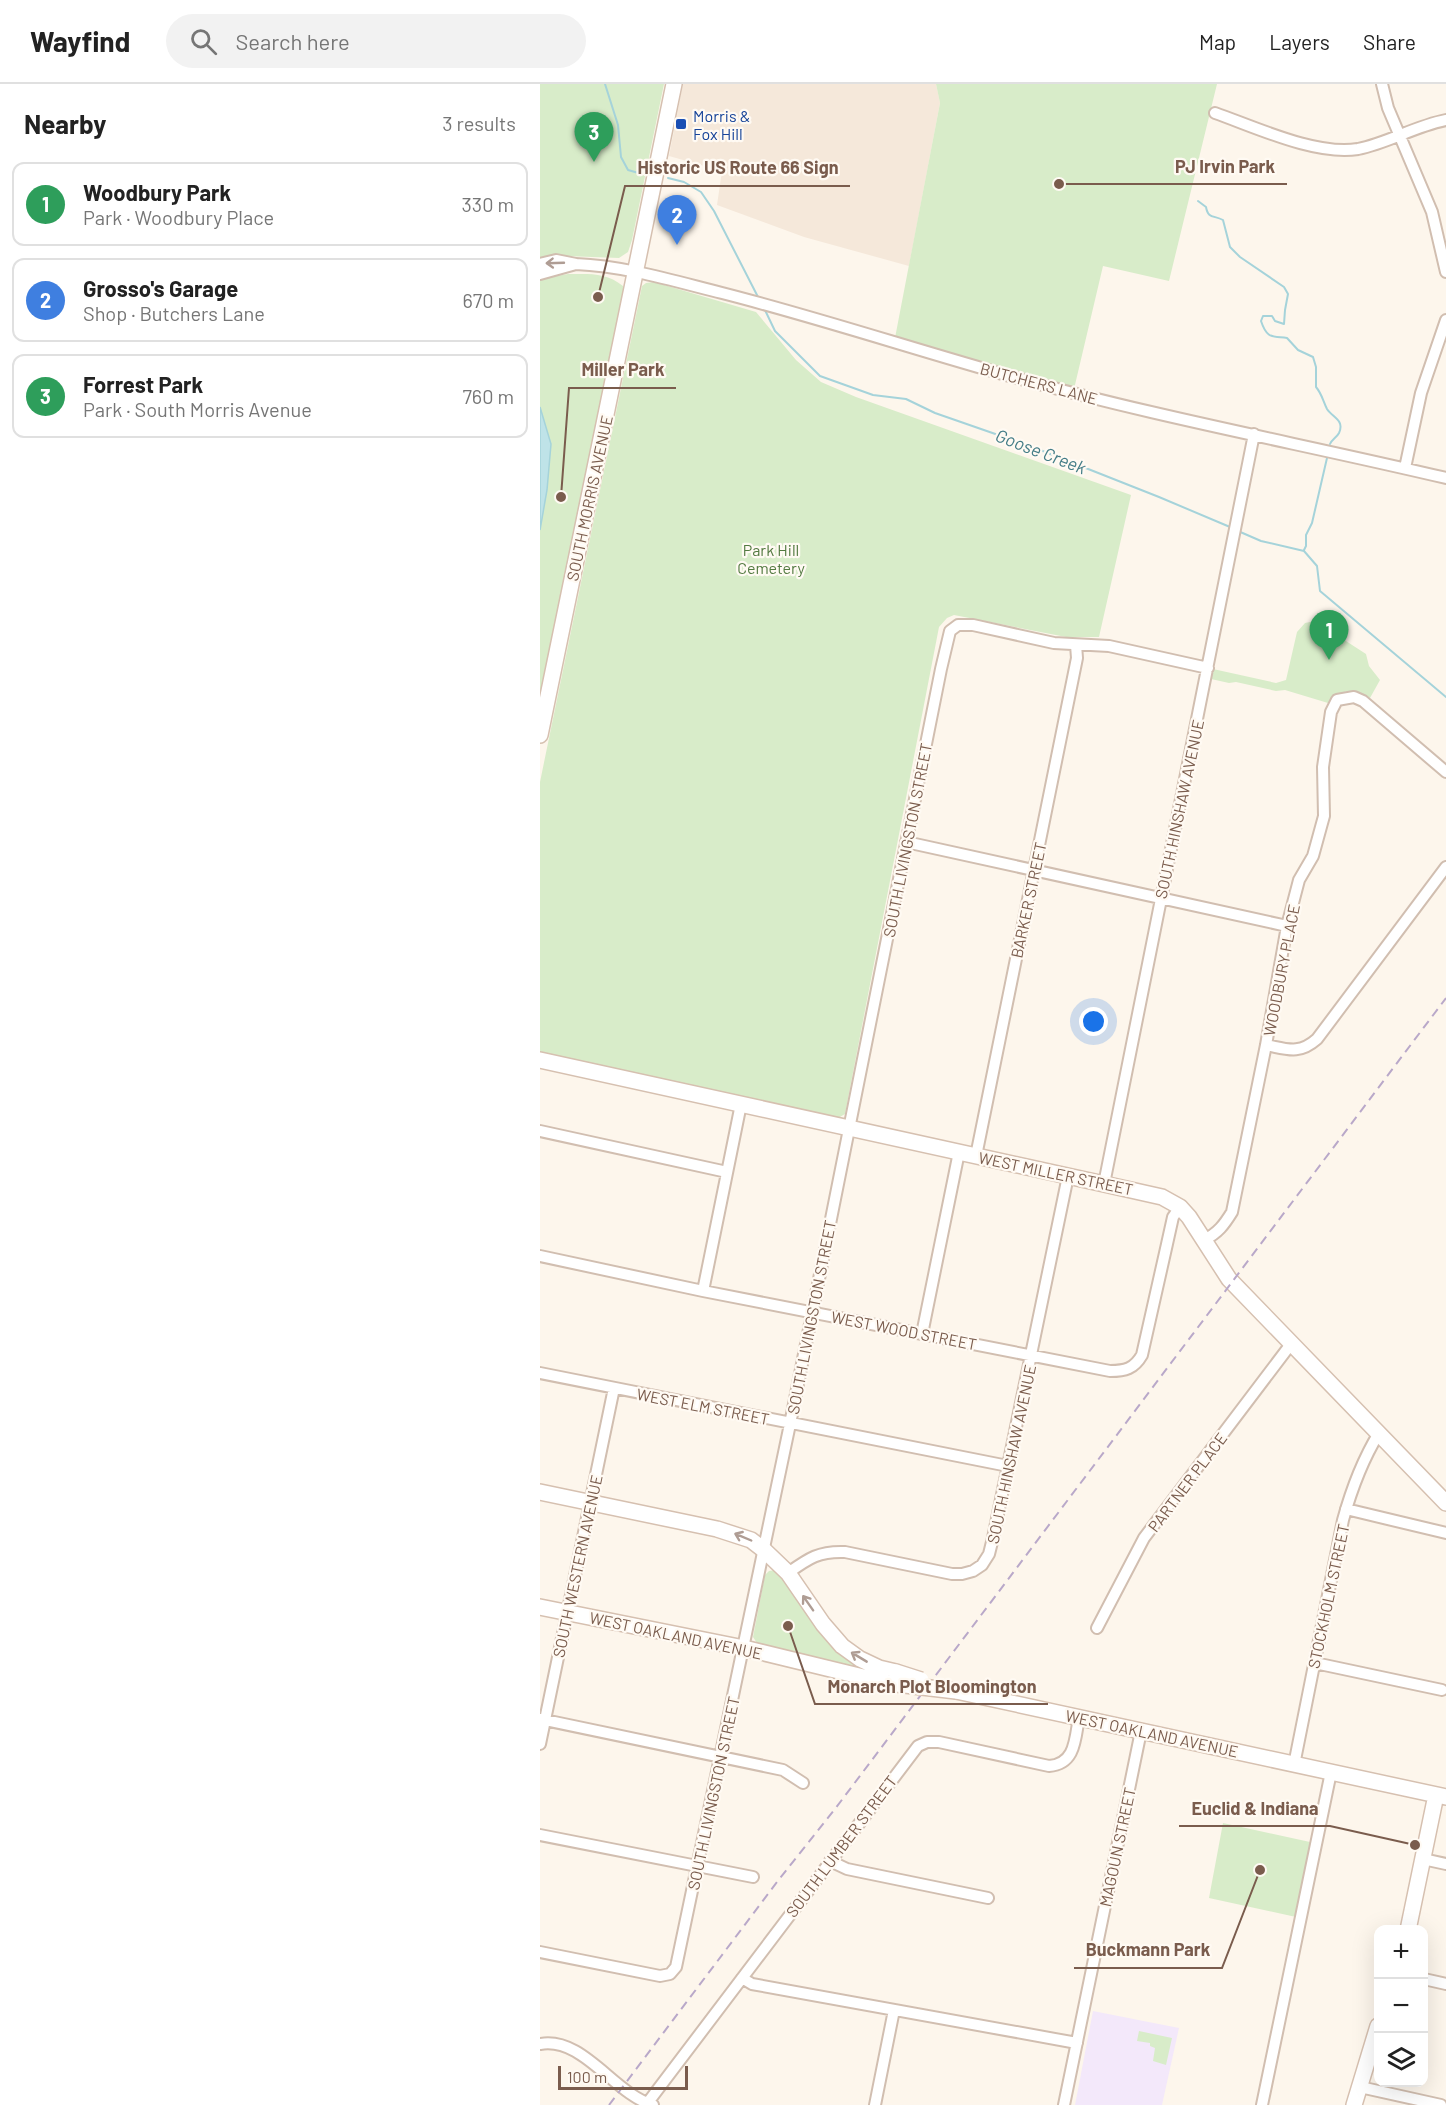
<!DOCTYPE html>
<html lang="en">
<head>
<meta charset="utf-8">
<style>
  body { margin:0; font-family:Barlow,sans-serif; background:#f2f2f2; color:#222 }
  .controls { position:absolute; right:18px; bottom:18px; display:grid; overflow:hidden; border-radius:12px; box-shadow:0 6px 24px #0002 }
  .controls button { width:54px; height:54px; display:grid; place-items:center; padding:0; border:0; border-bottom:2px solid #e0e0e0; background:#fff; color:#222; font:30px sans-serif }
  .scale { position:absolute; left:18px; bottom:15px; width:130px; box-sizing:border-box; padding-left:6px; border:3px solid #7a5c4d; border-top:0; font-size:16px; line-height:21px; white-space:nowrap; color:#7a5c4d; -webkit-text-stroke:4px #fffaf3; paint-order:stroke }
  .you { position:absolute; left:554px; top:938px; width:21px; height:21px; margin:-15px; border:4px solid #fff; border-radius:50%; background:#1a73e8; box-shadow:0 0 0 9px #1a73e833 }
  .badge { display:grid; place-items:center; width:39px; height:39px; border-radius:50%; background:#e76f51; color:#fff; font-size:20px; font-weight:700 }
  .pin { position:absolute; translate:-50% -50px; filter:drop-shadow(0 2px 3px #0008) }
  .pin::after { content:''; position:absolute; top:32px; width:21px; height:18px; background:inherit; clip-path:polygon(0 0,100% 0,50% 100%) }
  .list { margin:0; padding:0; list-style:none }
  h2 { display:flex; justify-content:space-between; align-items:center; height:78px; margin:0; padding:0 24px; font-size:26px }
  h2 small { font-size:20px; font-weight:400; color:#767676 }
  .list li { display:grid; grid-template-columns:39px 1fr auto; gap:18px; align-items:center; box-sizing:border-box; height:84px; margin:0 12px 12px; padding:0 12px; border:2px solid #e0e0e0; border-radius:12px }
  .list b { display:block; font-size:22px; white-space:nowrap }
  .list p { margin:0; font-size:20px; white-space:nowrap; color:#767676 }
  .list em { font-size:20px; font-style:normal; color:#767676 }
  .icon { flex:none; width:33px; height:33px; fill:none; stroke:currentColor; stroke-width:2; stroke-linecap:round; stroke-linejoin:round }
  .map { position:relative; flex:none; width:906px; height:2021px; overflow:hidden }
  header { display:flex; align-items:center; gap:36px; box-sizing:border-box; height:84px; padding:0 30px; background:#fff; border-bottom:2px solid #e0e0e0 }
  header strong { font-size:28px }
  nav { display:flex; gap:33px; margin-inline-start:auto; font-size:21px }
  .search { width:420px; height:54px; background:#f2f2f2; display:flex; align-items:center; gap:15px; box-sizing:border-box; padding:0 21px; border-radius:33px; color:#767676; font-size:22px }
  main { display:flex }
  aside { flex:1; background:#fff }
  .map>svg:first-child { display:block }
  .residential { fill:#f5e8da }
  .education { fill:#f3e8fa }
  .green { fill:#d8ecc9 }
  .water { fill:#bfe3e8; stroke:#a5d3da; stroke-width:1.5 }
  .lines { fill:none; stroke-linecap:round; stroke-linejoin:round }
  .stream { stroke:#a5d3da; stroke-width:2 }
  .street-casing { stroke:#d1beb0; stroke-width:14 }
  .secondary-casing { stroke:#d6c0b0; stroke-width:18 }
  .street { stroke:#fff; stroke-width:10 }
  .secondary { stroke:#fff; stroke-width:15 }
  .rail { stroke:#b9a8c9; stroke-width:2; stroke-dasharray:9 6; stroke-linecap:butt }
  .secondary-bridge-casing { stroke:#d6c0b0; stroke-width:18; stroke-linecap:butt }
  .secondary-bridge { stroke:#fff; stroke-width:15 }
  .oneway { stroke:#af9d94 }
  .transit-dot { fill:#1a4fb4; stroke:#fffaf3; stroke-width:2 }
  .labels { text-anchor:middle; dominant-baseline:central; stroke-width:4.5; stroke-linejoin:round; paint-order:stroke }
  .transit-label { font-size:16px; fill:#164399; stroke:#fffaf3; text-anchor:start }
  .street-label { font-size:16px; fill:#7a5c4d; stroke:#fffaf3 }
  .park-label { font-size:16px; fill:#537a41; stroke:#fffaf3 }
  .water-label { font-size:18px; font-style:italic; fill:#437c86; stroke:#fffaf3 }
  .leader { fill:none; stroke:#7a5c4d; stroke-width:2 }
  .callout-dot { fill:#7a5c4d; stroke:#fffaf3; stroke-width:2 }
  .callout-label { font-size:18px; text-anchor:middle; font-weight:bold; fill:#7a5c4d; stroke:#fffaf3; stroke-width:4.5; stroke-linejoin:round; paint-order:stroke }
</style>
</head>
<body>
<header>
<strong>Wayfind</strong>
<div class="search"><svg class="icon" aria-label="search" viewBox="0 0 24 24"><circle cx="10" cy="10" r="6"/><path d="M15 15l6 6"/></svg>Search here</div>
<nav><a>Map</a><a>Layers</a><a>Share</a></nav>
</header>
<main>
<aside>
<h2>Nearby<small>3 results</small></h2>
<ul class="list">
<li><span class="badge" style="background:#2e9e5b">1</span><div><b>Woodbury Park</b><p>Park · Woodbury Place</p></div><em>330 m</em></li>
<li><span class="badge" style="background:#3f7fe0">2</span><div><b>Grosso's Garage</b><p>Shop · Butchers Lane</p></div><em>670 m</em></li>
<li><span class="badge" style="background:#2e9e5b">3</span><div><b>Forrest Park</b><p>Park · South Morris Avenue</p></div><em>760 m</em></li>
</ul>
</aside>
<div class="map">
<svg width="906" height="2021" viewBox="0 0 906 2021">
  <rect width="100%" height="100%" fill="#fdf6ec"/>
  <!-- residential -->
  <path class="residential" d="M143,0h253l4,19 -31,163 -105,-29 -87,-32 5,-34 -53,-15z"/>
  <!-- education -->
  <path class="education" d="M553,1927l86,17 -17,77h-87z"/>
  <!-- green -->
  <path class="green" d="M0,0h124l-32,156 -4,12 -9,6 -54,-2 -25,4z
    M396,0h281l-48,197 -66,-15 -29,123 -179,-51 45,-235z
    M28,190c21,0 38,-2 55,12v11l-83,401v-419z
    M114,198l102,30 40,48 25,22 35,15 275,98 -32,142h-33l-112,-22 -7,3 -8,9 -94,487 -7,4 -298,-65v-271l102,-496 4,-3z
    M775,537l51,33 3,12 11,14 -10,18c-15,-11 -29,-9 -42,5l-43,-13 -9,1 -40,-9 -7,1 -18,-4 2,-10 63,14 10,-3 11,-48 8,-9z
    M235,1486l3,1 96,101 -117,-29 -4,-6 12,-62 4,-4z
    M683,1739l87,19 -14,75 -87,-19z
    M599,1947l33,7 -6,27 -13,-4 2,-13 -5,-2v-3l-13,-2z"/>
  <!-- water -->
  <path class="water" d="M0,323l11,37 -4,46 -7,40z"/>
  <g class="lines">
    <!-- stream -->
    <path class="stream" d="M65,0l13,41 3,32 7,13 14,4
      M128,94l16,4 17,10 13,19 44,86
      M658,117l8,6c2,12 8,8 17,13l7,27 10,10 44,30 4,7 -3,16 -1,14 -9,-3 -3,-5h-9l-2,5c6,18 11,15 26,17l11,12 15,7 3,10v20c6,7 7,14 11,22 5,8 18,11 12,24 -2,4 -7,6 -9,11
      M224,224l11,23 45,45 53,19 33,4 29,14 95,33 129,51 71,30
      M698,447l23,10 43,10 13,15 3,25 126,106
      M764,466l2,-4v-11l6,-12 15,-65"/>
    <!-- street casing -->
    <g class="street-casing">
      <path id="street" d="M842,0l6,24 44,104 14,60
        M675,29c40,14 101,43 143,36 30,-6 57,-23 88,-29
        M0,180l16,-4 20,4 -36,10
        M36,180c49,2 98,17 146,29 98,25 194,57 291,84 143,40 289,67 433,101
        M865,384l16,-75 25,-73
        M366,758l381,84
        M726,961c21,4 33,10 51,-6l129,-172
        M0,1047l187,41
        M436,1072l101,-498 -1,-13
        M564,1100l150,-750
        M664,1156c14,-7 20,-15 28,-28l34,-167 21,-119 12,-46 14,-24 11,-40 -1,-49 8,-55 6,-12 17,-3 9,4 83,71
        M0,1172l163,35 407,80c15,0 24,-2 32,-16l25,-111 6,-27 7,-10
        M163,1207l38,-187
        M382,1250l37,-182
        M0,1289l468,93
        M806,1425l100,24
        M248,1489c21,-15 31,-22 57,-21l107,22h10l11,-3 9,-6 7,-11 4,-16 75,-362
        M557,1544l47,-90 147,-194
        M775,1579l127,27
        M0,1635l243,51 20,13
        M0,1660l74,-356
        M754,1681l49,-245c8,-29 20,-61 36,-87
        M0,1751l213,42
        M883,1775l23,5
        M290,1777l17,8 141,29
        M0,1868l120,24 10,-2 6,-7 114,-543 151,-755 9,-38 8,-6h15l81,18 55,3 99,22
        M202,1894l10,6 325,59
        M884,1895l22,5
        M0,1960c43,-8 74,50 113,61
        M820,2003l81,18
        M106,2021l272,-359 9,-4h12l110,24c27,-2 26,-28 30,-49
        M335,2021l19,-95
        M524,2021l77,-374
        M722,2021l69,-333"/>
    </g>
    <!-- secondary casing -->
    <g class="secondary-casing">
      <path id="secondary" d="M0,651l134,-651
        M0,976l564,124 58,13 18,10 9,10 40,62 217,224
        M0,1408l177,37 34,11 13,10 24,23 35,51 19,22 18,13 19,9 17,4
        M0,1523l204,41 144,35
        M416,1607l490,106
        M868,1846l28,-135
        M814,2021l24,-79"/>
    </g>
    <!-- street -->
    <use href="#street" class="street"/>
    <!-- secondary -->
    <use href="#secondary" class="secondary"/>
    <!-- rail -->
    <path class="rail" d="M69,2021l168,-223 58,-73 611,-811"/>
    <!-- secondary-bridge casing -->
    <g class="secondary-bridge-casing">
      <path id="secondary-bridge" d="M356,1588l25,8
        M348,1599l68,8"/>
    </g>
    <!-- secondary-bridge -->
    <use href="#secondary-bridge" class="secondary-bridge"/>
  </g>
  <!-- one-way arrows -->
  <defs><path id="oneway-shaft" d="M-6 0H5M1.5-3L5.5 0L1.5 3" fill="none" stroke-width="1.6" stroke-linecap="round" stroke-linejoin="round" transform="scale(1.5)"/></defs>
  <g class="oneway">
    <use href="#oneway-shaft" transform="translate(15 179) rotate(178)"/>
    <use href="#oneway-shaft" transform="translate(203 1453) rotate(-157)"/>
    <use href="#oneway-shaft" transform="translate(268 1519) rotate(-125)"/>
    <use href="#oneway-shaft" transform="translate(319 1573) rotate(-149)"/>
  </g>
  <!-- markers -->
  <rect class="transit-dot" x="135" y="34" width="12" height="12" rx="3"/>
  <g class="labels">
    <!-- transit labels -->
    <g class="transit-label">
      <text x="153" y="31">Morris &amp;<tspan x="153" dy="18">Fox Hill</tspan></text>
    </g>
    <!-- street labels -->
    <g class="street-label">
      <text transform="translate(499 299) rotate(15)">BUTCHERS LANE</text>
      <text transform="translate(49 414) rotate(-78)">SOUTH MORRIS AVENUE</text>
      <text transform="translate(639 725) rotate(-78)">SOUTH HINSHAW AVENUE</text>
      <text transform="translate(367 756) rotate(-79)">SOUTH LIVINGSTON STREET</text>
      <text transform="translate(488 816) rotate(-78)">BARKER STREET</text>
      <text transform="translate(741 886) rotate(-79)">WOODBURY PLACE</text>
      <text transform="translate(516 1089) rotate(12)">WEST MILLER STREET</text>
      <text transform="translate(271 1233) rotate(-79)">SOUTH LIVINGSTON STREET</text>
      <text transform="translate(364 1246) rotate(11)">WEST WOOD STREET</text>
      <text transform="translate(163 1322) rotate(11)">WEST ELM STREET</text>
      <text transform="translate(471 1370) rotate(-78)">SOUTH HINSHAW AVENUE</text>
      <text transform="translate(647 1398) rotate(-53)">PARTNER PLACE</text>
      <text transform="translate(37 1482) rotate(-78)">SOUTH WESTERN AVENUE</text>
      <text transform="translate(788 1512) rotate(-78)">STOCKHOLM STREET</text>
      <text transform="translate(136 1551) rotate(12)">WEST OAKLAND AVENUE</text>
      <text transform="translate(612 1649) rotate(12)">WEST OAKLAND AVENUE</text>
      <text transform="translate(173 1709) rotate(-78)">SOUTH LIVINGSTON STREET</text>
      <text transform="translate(301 1762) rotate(-53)">SOUTH LUMBER STREET</text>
      <text transform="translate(577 1763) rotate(-78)">MAGOUN STREET</text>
    </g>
    <!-- park labels -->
    <g class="park-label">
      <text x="231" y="465">Park Hill<tspan x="231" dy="18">Cemetery</tspan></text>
    </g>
    <!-- water labels -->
    <g class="water-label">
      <text transform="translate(501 367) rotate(21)">Goose Creek</text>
    </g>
  </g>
  <!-- callouts -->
  <path class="leader" d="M519 100L623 100H747M58 213L85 102H310M21 413L29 304H136M248 1542L275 1620H508M875 1761L790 1742H639M720 1786L682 1884H534"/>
  <g class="callout-dot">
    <circle cx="519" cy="100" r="6"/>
    <circle cx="58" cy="213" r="6"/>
    <circle cx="21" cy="413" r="6"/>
    <circle cx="248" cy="1542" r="6"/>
    <circle cx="875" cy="1761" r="6"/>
    <circle cx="720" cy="1786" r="6"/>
  </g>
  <g class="callout-label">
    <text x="685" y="89">PJ Irvin Park</text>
    <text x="198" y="90">Historic US Route 66 Sign</text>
    <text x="83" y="292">Miller Park</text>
    <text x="392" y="1609">Monarch Plot Bloomington</text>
    <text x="715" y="1731">Euclid &amp; Indiana</text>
    <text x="608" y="1872">Buckmann Park</text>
  </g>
</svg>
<div class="controls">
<button>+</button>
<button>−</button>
<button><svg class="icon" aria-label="layers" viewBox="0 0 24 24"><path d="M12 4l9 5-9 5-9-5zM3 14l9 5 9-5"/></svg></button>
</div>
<div class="scale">100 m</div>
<div class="you"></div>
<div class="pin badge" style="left:789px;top:576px;background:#2e9e5b">1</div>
<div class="pin badge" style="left:137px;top:161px;background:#3f7fe0">2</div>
<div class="pin badge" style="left:54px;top:78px;background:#2e9e5b">3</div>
</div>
</main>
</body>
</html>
